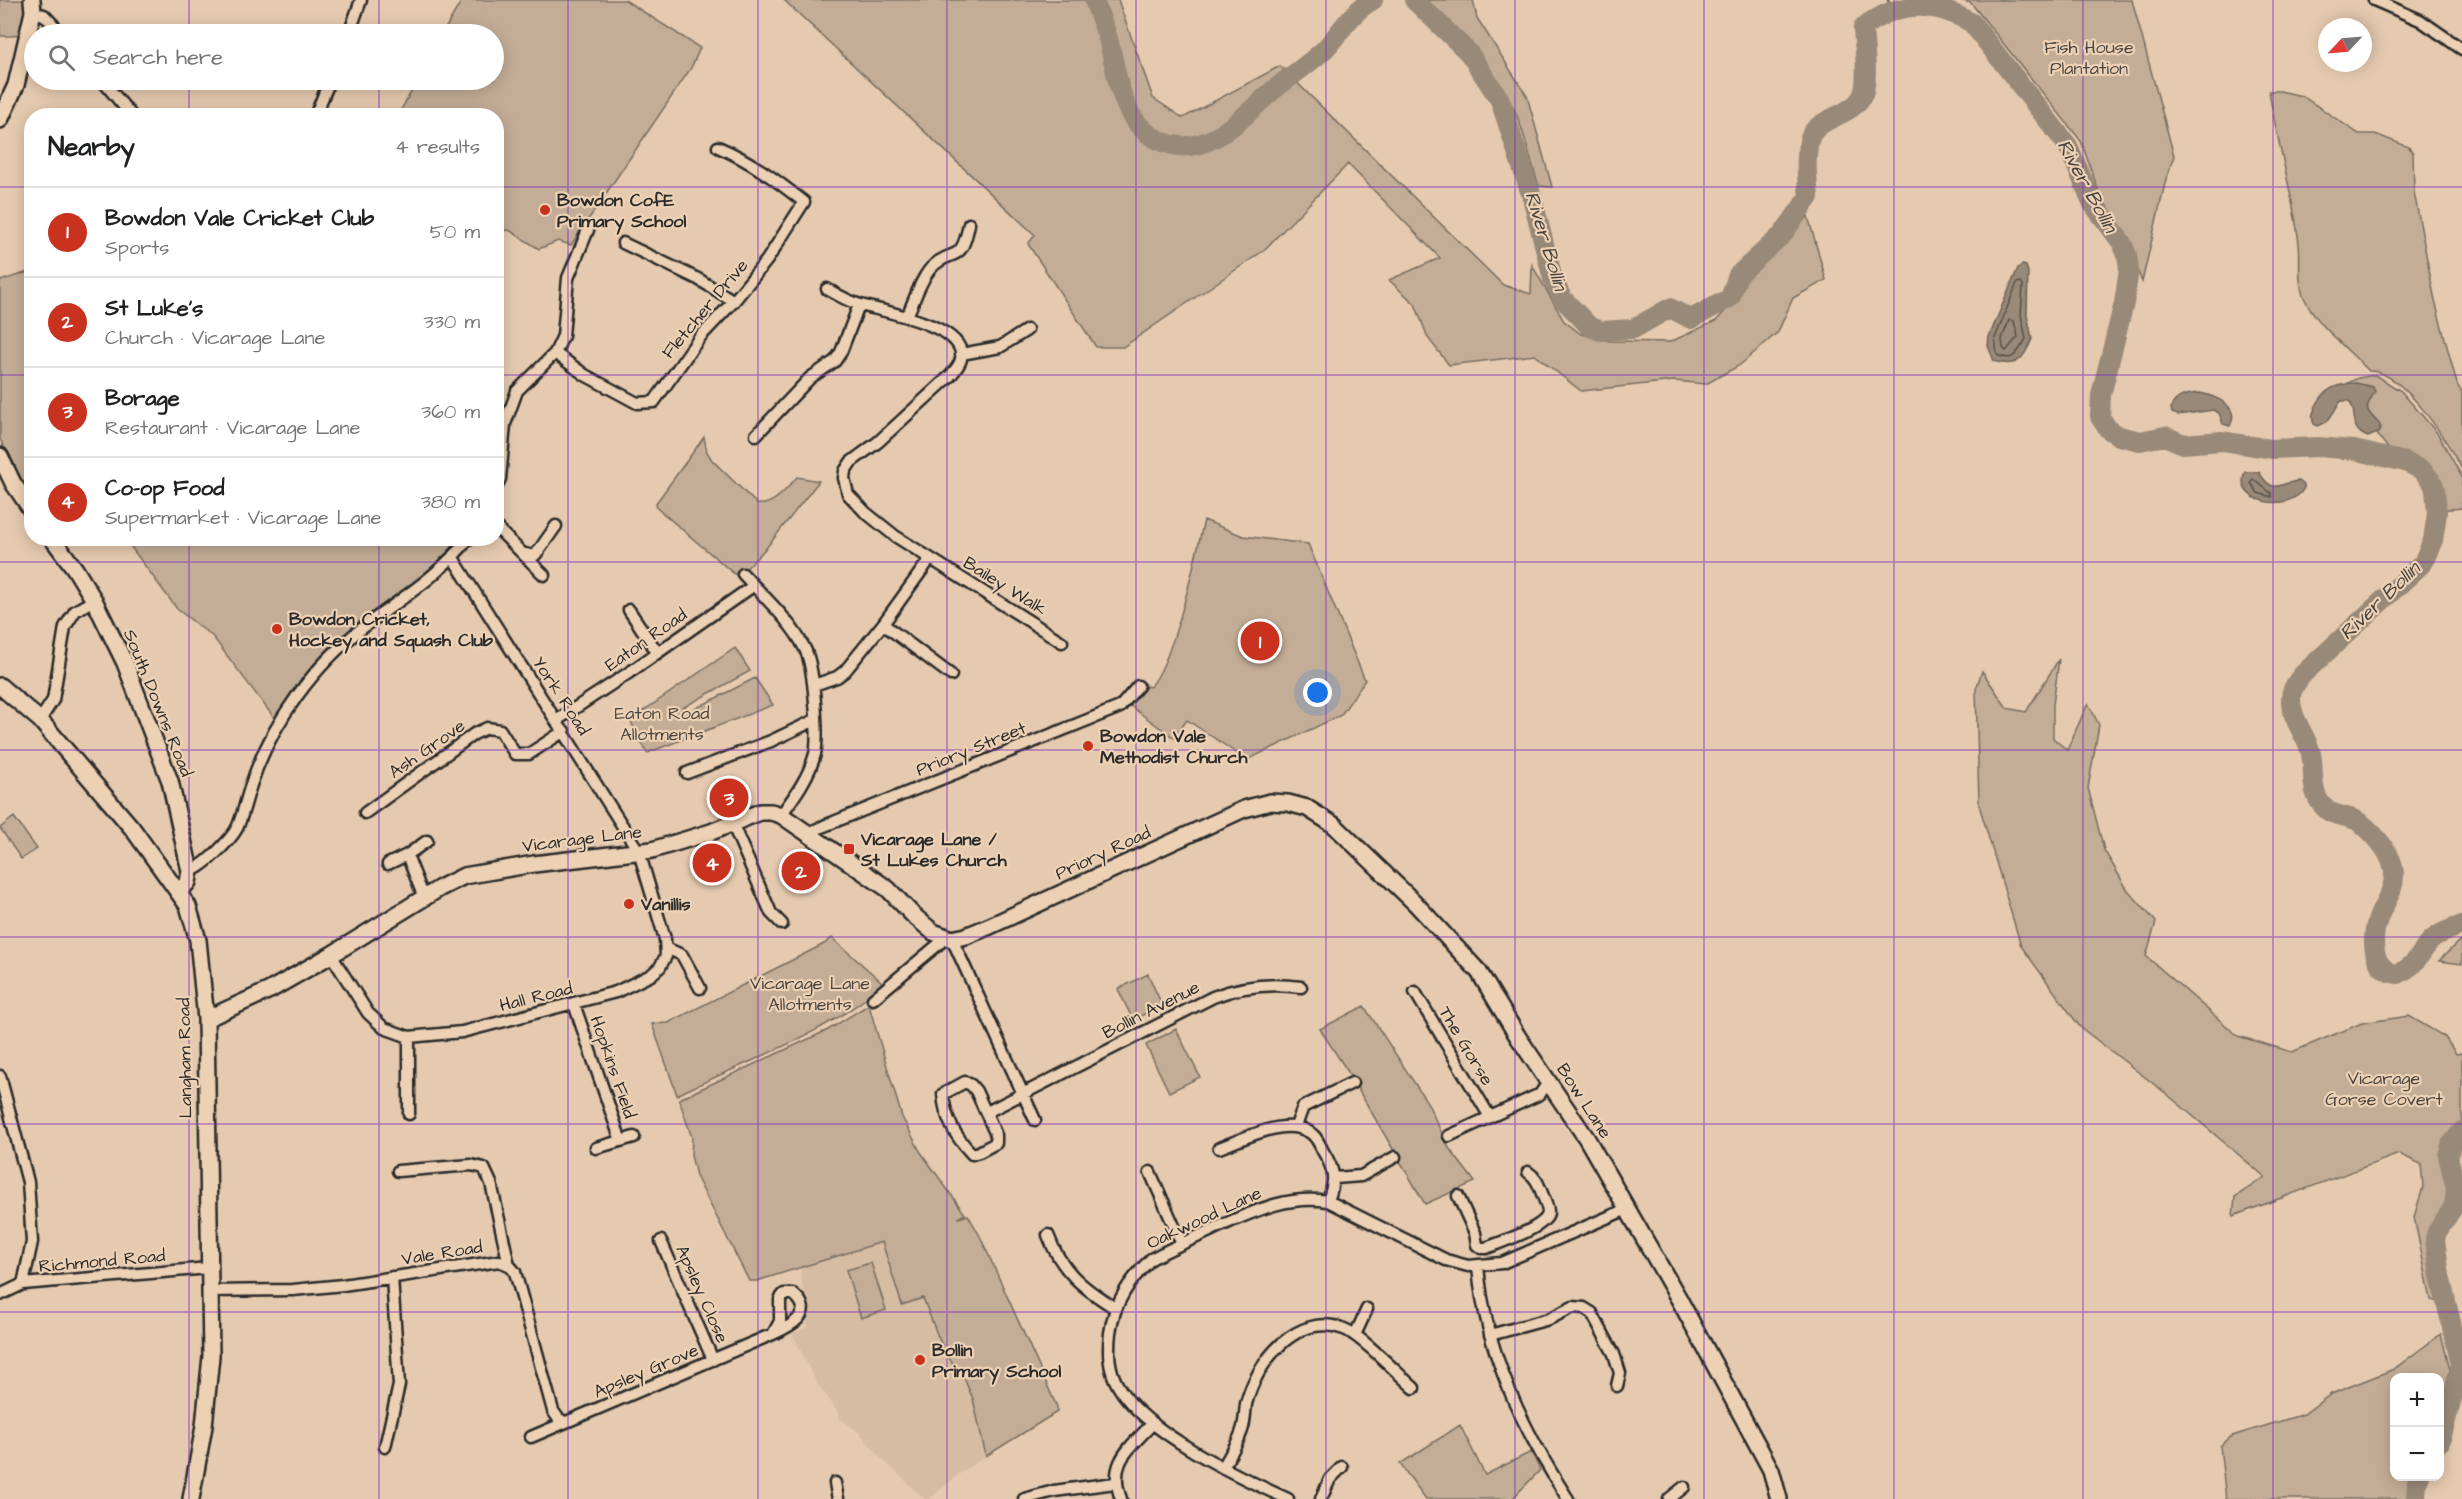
<!DOCTYPE html>
<html lang="en">
<head>
<meta charset="utf-8">
<style>
  body { margin:0; font-family:"Architects Daughter",sans-serif; background:#f6f6f6; color:#202124 }
  .controls { position:absolute; right:18px; bottom:18px; display:grid; overflow:hidden; border-radius:12px; box-shadow:0 3px 15px #0003 }
  .controls button { width:54px; height:54px; display:grid; place-items:center; padding:0; border:0; border-bottom:2px solid #e0e0e0; background:#fff; color:#202124; font:30px sans-serif }
  .compass { position:absolute; left:2318px; top:18px; width:54px; height:54px; border-radius:50%; background:#fff; box-shadow:0 3px 15px #0003; rotate:244deg }
  .you { position:absolute; left:1318px; top:693px; width:21px; height:21px; margin:-15px; border:4px solid #fff; border-radius:50%; background:#1a73e8; box-shadow:0 0 0 9px #1a73e833 }
  .badge { display:grid; place-items:center; width:39px; height:39px; border-radius:50%; background:#c8321e; color:#fff; font-size:20px; font-weight:700 }
  .pin { position:absolute; translate:-50% -50%; border:3px solid #fff; box-shadow:0 2px 6px #0006 }
  .list { margin:0; padding:0; list-style:none }
  h2 { display:flex; justify-content:space-between; align-items:center; height:78px; margin:0; padding:0 24px; font-size:26px }
  h2 small { font-size:20px; font-weight:400; color:#757577 }
  .list li { display:grid; grid-template-columns:39px 1fr auto; gap:18px; align-items:center; box-sizing:border-box; height:90px; padding:0 24px; border-top:2px solid #e0e0e0 }
  .list b { display:block; font-size:22px; white-space:nowrap }
  .list p { margin:0; font-size:20px; white-space:nowrap; color:#757577 }
  .list em { font-size:20px; font-style:normal; color:#757577 }
  .icon { flex:none; width:33px; height:33px; fill:none; stroke:currentColor; stroke-width:2; stroke-linecap:round; stroke-linejoin:round }
  .map { position:relative; flex:none; width:2462px; height:1499px; overflow:hidden }
  .search { position:absolute; background:#fff; box-shadow:0 3px 15px #0003; left:24px; top:24px; width:480px; height:66px; display:flex; align-items:center; gap:15px; box-sizing:border-box; padding:0 21px; border-radius:33px; color:#757577; font-size:22px }
  .panel { position:absolute; background:#fff; box-shadow:0 3px 15px #0003; left:24px; top:108px; width:480px; height:438px; border-radius:24px }
  .map>svg:first-child { display:block }
  .built { fill:#d5bca3 }
  .green { fill:#c3ad96; stroke:#776c60; stroke-width:1.5 }
  .water { fill:#998978; stroke:#6d6359; stroke-width:1.5 }
  .lines { fill:none; stroke-linecap:round; stroke-linejoin:round }
  .shore { stroke:#57514a; stroke-width:1.5 }
  .stream { stroke:#6d6359; stroke-width:3 }
  .river { stroke:#998978; stroke-width:20 }
  .street-casing { stroke:#2b2b2b; stroke-width:15 }
  .secondary-casing { stroke:#2b2b2b; stroke-width:20 }
  .street { stroke:#edd1b4; stroke-width:10 }
  .secondary { stroke:#edd1b4; stroke-width:15 }
  .grid { fill:none; stroke:#7b2cbf; stroke-width:1.5; stroke-opacity:0.55 }
  .poi-dot { fill:#c8321e; stroke:#edd1b4; stroke-width:2 }
  .labels { text-anchor:middle; dominant-baseline:central; stroke-width:4.5; stroke-linejoin:round; paint-order:stroke }
  .park-label { font-size:18px; fill:#494540; stroke:#edd1b4 }
  .poi-label { font-size:18px; font-weight:bold; fill:#2b2b2b; stroke:#edd1b4; text-anchor:start }
  .street-label { font-size:18px; fill:#2b2b2b; stroke:#edd1b4 }
  .water-label { font-size:20px; font-style:italic; fill:#46423e; stroke:#edd1b4 }
</style>
</head>
<body>
<div class="map">
<svg width="2462" height="1499" viewBox="0 0 2462 1499">
  <rect width="100%" height="100%" fill="#e5caaf"/>
  <filter id="ink" filterUnits="userSpaceOnUse"><feTurbulence type="fractalNoise" baseFrequency=".0167" numOctaves="2"/><feDisplacementMap in="SourceGraphic" scale="12" xChannelSelector="R" yChannelSelector="G"/><feConvolveMatrix kernelMatrix="1 2 1 2 8 2 1 2 1" color-interpolation-filters="sRGB"/></filter>
  <g filter="url(#ink)">
    <!-- built -->
    <path class="built" d="M968,1215l16,29 73,168 -40,23 -58,39 -30,25h-4l-45,-42 -20,-24 -22,-16v-5l-23,-32 -23,-47 16,-6 -8,-60z"/>
    <!-- green -->
    <path class="green" d="M0,0h25l2,21 -6,12 -8,3h-13z
      M462,0h163l75,48 -9,20 -120,177 -13,-4 -19,8 -30,-19 -12,2 -1,-116 -98,-1 20,-35h76v-46h-52z
      M784,0h334l35,98 30,20 97,-52 223,219 28,9 1,-29 32,56 17,13 29,7 60,1 46,-21 20,-22 7,-23 25,-16 40,-44 18,64 -33,18 -15,34 -38,33 -34,19 -32,-3 -93,10 -46,-36 -86,10 -21,-27 -13,-34 -26,-24 51,-22 -92,-94 -85,87 -140,96h-27l-68,-103 7,-9z
      M1425,0h48l4,18 50,78 25,91 -13,-1c-8,-23 -15,-58 -26,-79 -18,-33 -57,-86 -88,-107z
      M1960,0h172l42,156 -8,23 -24,103 -24,-61 -17,-23 -20,-57 -110,-138z
      M2269,91h11l22,5 57,38h16l34,13 4,6 1,39 21,109 22,83 5,9v76c-15,-28 -59,-99 -93,-98 -22,-23 -54,-47 -66,-76 -6,-16 -2,-34 -4,-51 -6,-51 -22,-101 -30,-153z
      M31,271v228l-31,-60v-158z
      M2375,375l26,16 37,43 24,43v31l-22,2 -3,-29 -15,-17 -32,-13 -13,-17 4,-6c-6,-12 -19,-15 -11,-30l-22,-15 10,-5z
      M704,437l3,15 5,8 45,44c16,3 30,-16 40,-27l22,4 -52,66 -29,30 -81,-69 -1,-5z
      M1204,520l39,16 65,8 57,136 -24,35 -94,45 -60,-40 -13,18 -45,-33 18,-19 3,1c23,-23 46,-131 54,-167z
      M448,538l7,9c-27,30 -63,51 -95,75 -36,26 -63,58 -85,97l-62,-82 -36,-28 -52,-70z
      M735,648l15,23 -68,37 3,6 70,-36 18,27 -126,48 -17,-33z
      M2059,659l-6,46v33l14,12 21,-47 11,22 -11,63 16,62 23,39 29,33 -10,34 92,80 54,16 70,-29 47,-7 36,21 11,17 6,-1v70l-4,1 -15,21 3,32 6,16 -16,27 -6,19 11,64 -10,-3 -17,-83 9,-30 -2,-23 -22,-10 -166,62 2,-19 30,-20 -97,-82 -88,-68 -59,-81 -42,-141 -3,-116 6,-18 25,37 19,4z
      M14,817l23,32 -16,10 -21,-31z
      M832,938l52,46c-58,51 -138,77 -207,111l-25,-71 16,-1 156,-79z
      M2462,941v23l-23,-3 19,-19z
      M1148,974l14,31 -29,15 -15,-31z
      M871,1003l-1,6 32,108 18,34 45,63 -7,4 10,-3 12,21 77,171v5l-71,44 -13,-57 -10,-23 -15,-19 -9,-18 -16,-41 -21,7 -20,-63 -125,39h-8l-53,-105 -5,-21 1,-17 -13,-39 149,-69z
      M1364,1006l63,96 22,46 26,34 -50,22 -77,-132 -28,-43z
      M1176,1029l24,48 -31,15 -23,-47z
      M871,1263l15,47 -25,8 -15,-48z
      M2441,1334l9,36 -10,43v-35h-46v98l17,1 -4,22h-181l-6,-53 12,-10 72,-22 27,-20 63,-25z
      M1460,1425l25,50 46,-23 9,18 -28,29h-86l-26,-35z"/>
    <!-- water -->
    <path class="water" d="M2022,265l4,1 2,6 -1,42 5,25c-9,22 -16,29 -38,22l-6,-15 1,-9 29,-69z
      M2356,383l17,4 2,4c-10,21 -13,14 5,34v7l-12,5c-22,-9 -8,-23 -19,-36h-8l-14,21 -9,4 -4,-2c-3,-7 -1,-11 2,-18 9,-18 20,-22 40,-23z
      M2200,393c15,3 41,13 30,33l-7,-2 -4,-11 -6,-3 -35,5 -6,-2 -1,-6c6,-12 16,-13 29,-14z
      M2245,472h14c15,25 20,10 40,9l5,4v3c-14,26 -72,15 -59,-16z"/>
    <g class="lines">
      <!-- shore -->
      <path class="shore" d="M2021,282l2,3 -2,30 5,24c-9,14 -12,24 -29,16l-2,-17 22,-55z
        M2009,320l5,1 4,16 -12,14 -3,-3 -1,-9z
        M2253,479l18,14 1,4 -14,-4 -7,-10z"/>
      <!-- stream -->
      <path class="stream" d="M1888,0l5,9"/>
      <!-- river -->
      <path class="river" d="M1094,0c4,13 10,25 14,39 7,24 9,51 22,74 8,14 18,23 33,29 43,18 78,-24 108,-50 18,-15 37,-27 54,-43 15,-16 28,-39 48,-49
        M1414,0l55,53 31,47 32,97 21,82 9,19 28,29 11,4 32,-2 37,-21 21,11 39,-21 8,-23 44,-40 27,-38c-2,-18 -4,-38 0,-56 5,-25 44,-23 54,-47 6,-16 1,-48 0,-66 35,-28 71,-27 109,-5l96,123 25,58 29,39 5,12 2,15 -5,33 -23,92 -1,22 8,12 11,7 21,5 25,-5 18,8 39,-3 50,8 46,-2 36,3 51,12 17,8 11,13 2,7 2,23 -4,27 -10,23 -120,111c-6,7 -12,15 -12,24 -1,18 14,36 19,52 6,19 -2,41 14,57 8,9 18,8 29,12 12,4 29,24 35,35 4,7 6,14 6,22 0,16 -11,28 -16,43 -7,19 -7,53 20,55 18,-9 19,-16 30,-30 7,-10 23,-15 34,-19
        M2440,1442l21,-77 -21,-89 -5,-37 2,-7 17,-26 2,-17 -8,-33 3,-11 11,-14
        M2416,1499l1,-17 3,-6"/>
      <!-- street casing -->
      <g class="street-casing">
        <path id="street" d="M2374,0l46,20 42,29
          M33,12l11,3 18,19
          M349,34l12,-34
          M102,80l30,36
          M315,116l15,-36
          M623,243l75,36 36,22
          M827,289c11,6 22,13 34,16 23,7 106,20 100,54 -1,6 -6,11 -10,16l-73,67 -27,20 -6,9 -1,7 4,16 17,18 30,24 167,106
          M907,316c7,-14 13,-36 24,-48 21,-22 30,-1 38,-44
          M555,353l30,22 52,28 17,-1 46,-65 34,-36 33,-41 37,-58c-28,-22 -53,-41 -86,-55
          M961,354l39,-7 27,-17
          M756,435l54,-57 25,-17 6,-9 18,-47
          M496,487l4,-8 5,-55 12,-33 38,-38 8,-17 5,-58 20,-48
          M496,527l48,48
          M525,554l9,2 3,-3 19,-27
          M743,574c21,23 48,47 62,75 9,17 14,86 10,105 -6,23 -21,43 -34,61
          M629,610l28,42
          M883,624l68,51
          M814,685l23,-8 8,-6 38,-47 47,-65
          M40,720l13,-20 12,-73 10,-16 19,-11
          M557,720l76,-50 120,-84
          M687,773l84,-32 44,-21
          M365,813l109,-79 13,-6 13,2 15,24h14l35,-23
          M732,823l39,90 11,11
          M811,835l4,-5 9,-4 296,-119 18,-21
          M407,855l20,-14
          M388,864l19,-9 17,43
          M190,871c13,-3 43,-33 48,-45 6,-15 9,-30 14,-44 20,-60 63,-118 113,-156 38,-29 73,-49 104,-88
          M952,939l83,181
          M666,948l16,7 18,33
          M331,955l37,58 16,15 25,9 53,-5 154,-40 35,-17 9,-8 6,-11 -1,-17 -26,-87 -186,-294
          M1415,992l75,125 50,-23 9,-13
          M873,999l67,-56 3,-7
          M574,1004l47,137
          M0,1076l28,106 4,60 -9,42
          M965,1082l6,3 5,6 20,44v8l-17,9 -7,2c-17,-18 -27,-35 -29,-60z
          M987,1112l226,-115c28,-11 58,-14 88,-10
          M409,1114v-77
          M1296,1126l7,-19 49,-24
          M1449,1136l41,-19
          M596,1148l38,-11
          M1219,1148c25,-9 74,-36 96,-11 4,5 6,11 9,16 12,19 11,28 4,48
          M398,1171l73,-6 13,3 7,15 18,82
          M1150,1172l32,72
          M1335,1178l26,-2 34,-19
          M1458,1196l17,37 2,12 4,3h5c15,-6 50,-17 60,-30 5,-6 -1,-16 -3,-22 -4,-10 -6,-18 -15,-24
          M1048,1235c13,36 35,53 67,73
          M661,1241l52,119
          M1478,1266c7,85 44,162 90,233
          M211,1291l82,-1 50,-5 156,-24 10,4 6,7 38,139 5,7 6,4
          M0,1295l23,-11 186,-16
          M1355,1335l12,-26
          M1490,1335l59,-16 24,-12 11,1 8,5 22,41 6,19 -3,13
          M531,1437l242,-103c16,-7 45,-21 20,-40h-9l-4,5v22l-7,13
          M385,1447l14,-62 -7,-108
          M1223,1468c6,-13 17,-27 20,-41 2,-8 2,-16 3,-23 10,-41 50,-93 98,-75 17,6 54,45 70,59
          M835,1483l3,16
          M1024,1499l30,-8 61,-8
          M1121,1499c-14,-37 9,-51 32,-76
          M1288,1499c-49,-22 -143,-66 -170,-113 -10,-17 -10,-35 -8,-53 4,-31 20,-53 41,-74 22,-12 45,-21 67,-32 37,-16 69,-32 110,-26l118,59 22,6 34,-3 125,-54
          M1321,1499l9,-20 12,-12
          M1669,1499l15,-12"/>
      </g>
      <!-- secondary casing -->
      <g class="secondary-casing">
        <path id="secondary" d="M0,120l16,-35 17,-73 -1,-12
          M0,456l13,27 19,28
          M52,538l23,31 19,31 31,63 45,118 20,90 -2,11 -9,10
          M0,686l40,34 92,108 56,78 10,34 8,79 5,337 -7,70 -13,73
          M206,1019l64,-29 61,-35 109,-67 24,-12 70,-12 118,-14 59,-18 49,-20h11l10,3 107,74 25,26 20,17 19,7 14,-3 24,-10 254,-117 26,-7 18,1 19,5 27,17 81,78 64,69 39,65 69,102 92,160 92,171 8,29"/>
      </g>
      <!-- street -->
      <use href="#street" class="street"/>
      <!-- secondary -->
      <use href="#secondary" class="secondary"/>
    </g>
  </g>
  <!-- grid -->
  <path class="grid" d="M189,0v34M379,0v34M568,0v1499M758,0v1499M947,0v1499M1136,0v1499M1326,0v1499M1515,0v1499M1704,0v1499M1894,0v1499M2083,0v1499M2273,0v1499M189,80v36M379,80v36M0,187h32M496,187h1966M0,375h32M496,375h1966M189,538v961M379,538v961M0,562h2462M0,750h2462M0,937h2462M0,1124h2462M0,1312h2462"/>
  <!-- markers -->
  <g class="poi-dot">
    <circle cx="545" cy="210" r="6"/>
    <circle cx="277" cy="629" r="6"/>
    <circle cx="1088" cy="746" r="6"/>
    <rect x="843" y="843" width="12" height="12" rx="3"/>
    <circle cx="629" cy="904" r="6"/>
    <circle cx="920" cy="1360" r="6"/>
  </g>
  <g class="labels">
    <!-- park labels -->
    <g class="park-label">
      <text x="2089" y="47">Fish House<tspan x="2089" dy="21">Plantation</tspan></text>
      <text x="662" y="713">Eaton Road<tspan x="662" dy="21">Allotments</tspan></text>
      <text x="810" y="983">Vicarage Lane<tspan x="810" dy="21">Allotments</tspan></text>
      <text x="2384" y="1078">Vicarage<tspan x="2384" dy="21">Gorse Covert</tspan></text>
    </g>
    <!-- poi labels -->
    <g class="poi-label">
      <text x="557" y="200">Bowdon CofE<tspan x="557" dy="21">Primary School</tspan></text>
      <text x="289" y="619">Bowdon Cricket,<tspan x="289" dy="21">Hockey and Squash Club</tspan></text>
      <text x="1100" y="736">Bowdon Vale<tspan x="1100" dy="21">Methodist Church</tspan></text>
      <text x="861" y="839">Vicarage Lane /<tspan x="861" dy="21">St Lukes Church</tspan></text>
      <text x="641" y="904">Vanillis</text>
      <text x="932" y="1350">Bollin<tspan x="932" dy="21">Primary School</tspan></text>
    </g>
    <!-- street labels -->
    <g class="street-label">
      <text transform="translate(705 309) rotate(-50)">Fletcher Drive</text>
      <text transform="translate(1005 586) rotate(32)">Bailey Walk</text>
      <text transform="translate(646 640) rotate(-35)">Eaton Road</text>
      <text transform="translate(561 696) rotate(57)">York Road</text>
      <text transform="translate(158 703) rotate(68)">South Downs Road</text>
      <text transform="translate(427 749) rotate(-35)">Ash Grove</text>
      <text transform="translate(971 749) rotate(-22)">Priory Street</text>
      <text transform="translate(582 839) rotate(-7)">Vicarage Lane</text>
      <text transform="translate(1103 853) rotate(-25)">Priory Road</text>
      <text transform="translate(536 997) rotate(-14)">Hall Road</text>
      <text transform="translate(1151 1010) rotate(-27)">Bollin Avenue</text>
      <text transform="translate(1466 1046) rotate(59)">The Gorse</text>
      <text transform="translate(185 1058) rotate(-91)">Langham Road</text>
      <text transform="translate(613 1067) rotate(71)">Hopkins Field</text>
      <text transform="translate(1584 1101) rotate(57)">Bow Lane</text>
      <text transform="translate(1204 1218) rotate(-25)">Oakwood Lane</text>
      <text transform="translate(442 1253) rotate(-9)">Vale Road</text>
      <text transform="translate(102 1261) rotate(-5)">Richmond Road</text>
      <text transform="translate(702 1294) rotate(66)">Apsley Close</text>
      <text transform="translate(646 1371) rotate(-23)">Apsley Grove</text>
    </g>
    <!-- water labels -->
    <g class="water-label">
      <text transform="translate(2087 186) rotate(61)">River Bollin</text>
      <text transform="translate(1546 241) rotate(73)">River Bollin</text>
      <text transform="translate(2380 601) rotate(-44)">River Bollin</text>
    </g>
  </g>
</svg>
<div class="controls">
<button>+</button>
<button>−</button>
</div>
<svg class="compass" viewBox="-18 -18 36 36"><path d="M0-13l5 13h-10z" fill="#e53935"/><path d="M0 13l5-13h-10z" fill="#757577"/></svg>
<div class="you"></div>
<div class="pin badge" style="left:1260px;top:641px">1</div>
<div class="pin badge" style="left:801px;top:871px">2</div>
<div class="pin badge" style="left:729px;top:798px">3</div>
<div class="pin badge" style="left:712px;top:863px">4</div>
<div class="search"><svg class="icon" aria-label="search" viewBox="0 0 24 24"><circle cx="10" cy="10" r="6"/><path d="M15 15l6 6"/></svg>Search here</div>
<section class="panel">
<h2>Nearby<small>4 results</small></h2>
<ul class="list">
<li><span class="badge">1</span><div><b>Bowdon Vale Cricket Club</b><p>Sports</p></div><em>50 m</em></li>
<li><span class="badge">2</span><div><b>St Luke's</b><p>Church · Vicarage Lane</p></div><em>330 m</em></li>
<li><span class="badge">3</span><div><b>Borage</b><p>Restaurant · Vicarage Lane</p></div><em>360 m</em></li>
<li><span class="badge">4</span><div><b>Co-op Food</b><p>Supermarket · Vicarage Lane</p></div><em>380 m</em></li>
</ul>
</section>
</div>
</body>
</html>
